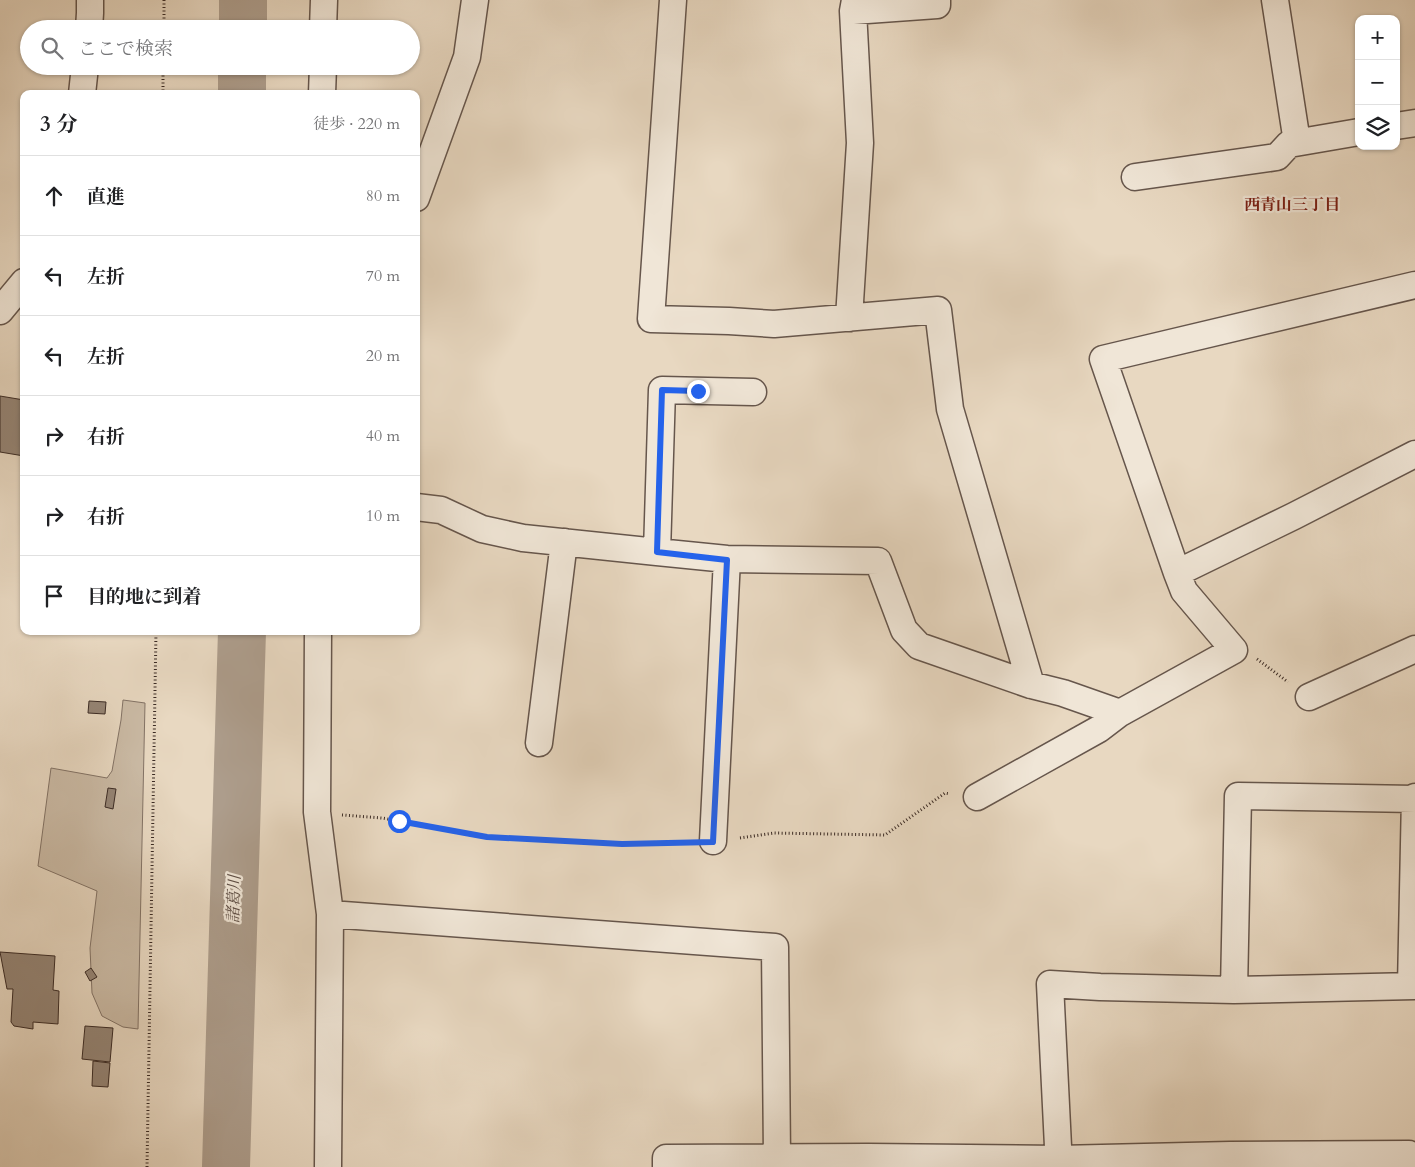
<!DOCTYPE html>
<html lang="ja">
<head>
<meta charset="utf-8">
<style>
  body { margin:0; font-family:Cardo,"Noto Serif JP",serif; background:#f6f6f6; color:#202124 }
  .controls { position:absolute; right:15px; top:15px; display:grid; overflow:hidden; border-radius:10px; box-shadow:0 1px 4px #0004 }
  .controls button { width:45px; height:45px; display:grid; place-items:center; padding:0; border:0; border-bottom:1px solid #e0e0e0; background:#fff; color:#202124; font:25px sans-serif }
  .stop { position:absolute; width:15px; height:15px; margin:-11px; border:4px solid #2563eb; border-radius:50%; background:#fff }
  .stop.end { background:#2563eb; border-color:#fff; box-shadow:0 1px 5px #0008 }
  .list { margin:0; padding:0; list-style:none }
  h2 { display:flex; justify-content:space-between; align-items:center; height:65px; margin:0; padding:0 20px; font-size:21px }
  h2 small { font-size:16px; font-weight:400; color:#757577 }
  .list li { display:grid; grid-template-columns:32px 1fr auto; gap:15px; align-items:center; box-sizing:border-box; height:80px; padding:0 20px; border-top:1px solid #e0e0e0 }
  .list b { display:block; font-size:19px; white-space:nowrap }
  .list em { font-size:16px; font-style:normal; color:#757577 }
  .icon { flex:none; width:28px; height:28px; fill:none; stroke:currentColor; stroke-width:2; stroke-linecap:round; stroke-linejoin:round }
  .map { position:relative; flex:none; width:1415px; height:1167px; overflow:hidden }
  .search { position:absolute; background:#fff; box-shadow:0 1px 4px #0004; left:20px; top:20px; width:400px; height:55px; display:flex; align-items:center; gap:12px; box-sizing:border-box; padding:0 18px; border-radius:28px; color:#757577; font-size:19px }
  .panel { position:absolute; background:#fff; box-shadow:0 1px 4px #0004; left:20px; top:90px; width:400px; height:545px; border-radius:10px }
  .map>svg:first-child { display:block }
  .green { fill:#cbbba6; stroke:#837366 }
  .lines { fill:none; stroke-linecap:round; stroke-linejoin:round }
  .river { stroke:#ad9d8c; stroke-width:48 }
  .building { fill:#958576; stroke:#3b2b25 }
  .minor-casing { stroke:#66564c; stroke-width:29 }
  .path { stroke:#3b2b25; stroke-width:3; stroke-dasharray:1 2.5; stroke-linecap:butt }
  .minor { stroke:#f0e6d7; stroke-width:26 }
  .route { stroke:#2563eb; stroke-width:6 }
  .labels { text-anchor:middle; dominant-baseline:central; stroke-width:4.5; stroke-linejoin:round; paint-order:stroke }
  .neighbourhood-label { font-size:16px; font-weight:bold; fill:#7a1f14; stroke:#f0e6d7 }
  .water-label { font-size:16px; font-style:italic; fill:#5d4d44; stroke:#f0e6d7 }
</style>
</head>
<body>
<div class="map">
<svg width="1415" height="1167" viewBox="0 0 1415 1167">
  <rect width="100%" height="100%" fill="#e8d8c1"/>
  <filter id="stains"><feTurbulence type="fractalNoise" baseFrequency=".004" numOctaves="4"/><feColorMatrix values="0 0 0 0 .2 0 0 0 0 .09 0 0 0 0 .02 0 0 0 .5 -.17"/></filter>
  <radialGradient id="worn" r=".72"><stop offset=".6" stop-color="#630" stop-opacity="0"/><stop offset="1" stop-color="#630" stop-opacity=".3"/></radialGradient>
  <!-- green -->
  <path class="green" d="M123,700l22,3 -7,326 -15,-2 -21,-11 -10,-23 -2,-45 7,-57 -59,-25 13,-98 56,10 5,-7 9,-51z"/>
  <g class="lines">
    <!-- river -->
    <path class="river" d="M243,29v-29
      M242,94v-28
      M226,1167l16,-536"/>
  </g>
  <!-- building -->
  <path class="building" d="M0,396l24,4v56l-24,-4z
    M89,701l17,1 -1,12 -17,-1z
    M108,788l8,1 -3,20 -8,-2z
    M0,952l55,4 -2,34 6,1 -1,33 -25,-2v7l-19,-3 -3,-4 2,-33h-6z
    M91,968l6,9 -7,4 -5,-9z
    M85,1026l28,2 -3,34 -28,-3z
    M93,1061l17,2 -2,24 -16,-1z"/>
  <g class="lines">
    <!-- minor casing -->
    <g class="minor-casing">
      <path id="minor" d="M673,0l-22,319 78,2 45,3 164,-14 12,99 81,276
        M1275,0l22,142
        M853,11l84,-6v-5
        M89,29l1,-16v-13
        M323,29l1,-29
        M82,94l3,-28
        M322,94l1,-28
        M1396,126l19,-3
        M1135,177l142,-20 12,-13 70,-12
        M416,198l51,-141 8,-57
        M0,311l24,-29
        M849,318l11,-175 -7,-132 2,-11
        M753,392l-91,-2 -5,162 70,7 151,2 26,69 15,16 112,39 32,8 57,20
        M416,507l25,3 41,19 41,9 134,14
        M1177,573l-74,-214 312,-74
        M318,631l-1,181 13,102 -2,253
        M1309,697l106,-48
        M539,743l25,-201
        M977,797l122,-68 21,-16 114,-63 -50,-59 -7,-18 117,-57 121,-62
        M713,841l14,-282
        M330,914l445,33 2,211
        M1411,986l4,-189
        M1234,990l4,-194 177,3
        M666,1167v-9l202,-1
        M868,1167v-10l191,2 171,-4 179,-1v13
        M1059,1167l-9,-183 50,3 134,3 181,-4"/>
    </g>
    <!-- path -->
    <path class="path" d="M164,29v-29
      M163,94v-28
      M1257,659l31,23
      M342,815l40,3 105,19 135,7 65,-2
      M740,838l34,-5 111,2 60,-42 5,1
      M147,1167l9,-536"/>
    <!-- minor -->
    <use href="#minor" class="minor"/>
  </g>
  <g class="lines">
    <!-- route -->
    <path class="route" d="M399,821l88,16 135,7 91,-2 14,-282 -70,-8 5,-162 36,1"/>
  </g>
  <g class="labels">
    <!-- neighbourhood labels -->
    <g class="neighbourhood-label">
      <text x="1292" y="205">西青山三丁目</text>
    </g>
    <!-- water labels -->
    <g class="water-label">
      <text transform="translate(234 899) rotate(-88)">諸葛川</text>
    </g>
  </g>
  <rect width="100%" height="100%" filter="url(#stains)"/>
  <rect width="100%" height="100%" fill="url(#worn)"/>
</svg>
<div class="controls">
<button>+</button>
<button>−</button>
<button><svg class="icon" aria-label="layers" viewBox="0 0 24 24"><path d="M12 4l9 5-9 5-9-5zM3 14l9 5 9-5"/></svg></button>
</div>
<div class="stop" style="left:399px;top:821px"></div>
<div class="stop end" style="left:698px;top:391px"></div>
<div class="search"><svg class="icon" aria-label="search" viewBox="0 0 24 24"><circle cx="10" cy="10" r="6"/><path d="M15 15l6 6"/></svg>ここで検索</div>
<section class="panel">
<h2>3 分<small>徒歩 · 220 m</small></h2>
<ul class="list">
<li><svg class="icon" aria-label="ahead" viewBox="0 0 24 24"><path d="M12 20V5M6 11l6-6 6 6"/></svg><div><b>直進</b></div><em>80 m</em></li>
<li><svg class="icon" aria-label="left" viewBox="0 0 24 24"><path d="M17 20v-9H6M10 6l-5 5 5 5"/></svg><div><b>左折</b></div><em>70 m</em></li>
<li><svg class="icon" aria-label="left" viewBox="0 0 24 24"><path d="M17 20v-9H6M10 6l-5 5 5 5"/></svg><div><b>左折</b></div><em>20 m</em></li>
<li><svg class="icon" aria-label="right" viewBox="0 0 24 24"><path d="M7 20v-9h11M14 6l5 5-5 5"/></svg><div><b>右折</b></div><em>40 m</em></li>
<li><svg class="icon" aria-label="right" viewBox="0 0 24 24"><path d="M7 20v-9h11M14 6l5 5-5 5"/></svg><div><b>右折</b></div><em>10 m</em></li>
<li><svg class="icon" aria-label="arrive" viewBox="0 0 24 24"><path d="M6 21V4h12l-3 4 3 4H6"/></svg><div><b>目的地に到着</b></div></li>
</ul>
</section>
</div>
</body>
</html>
